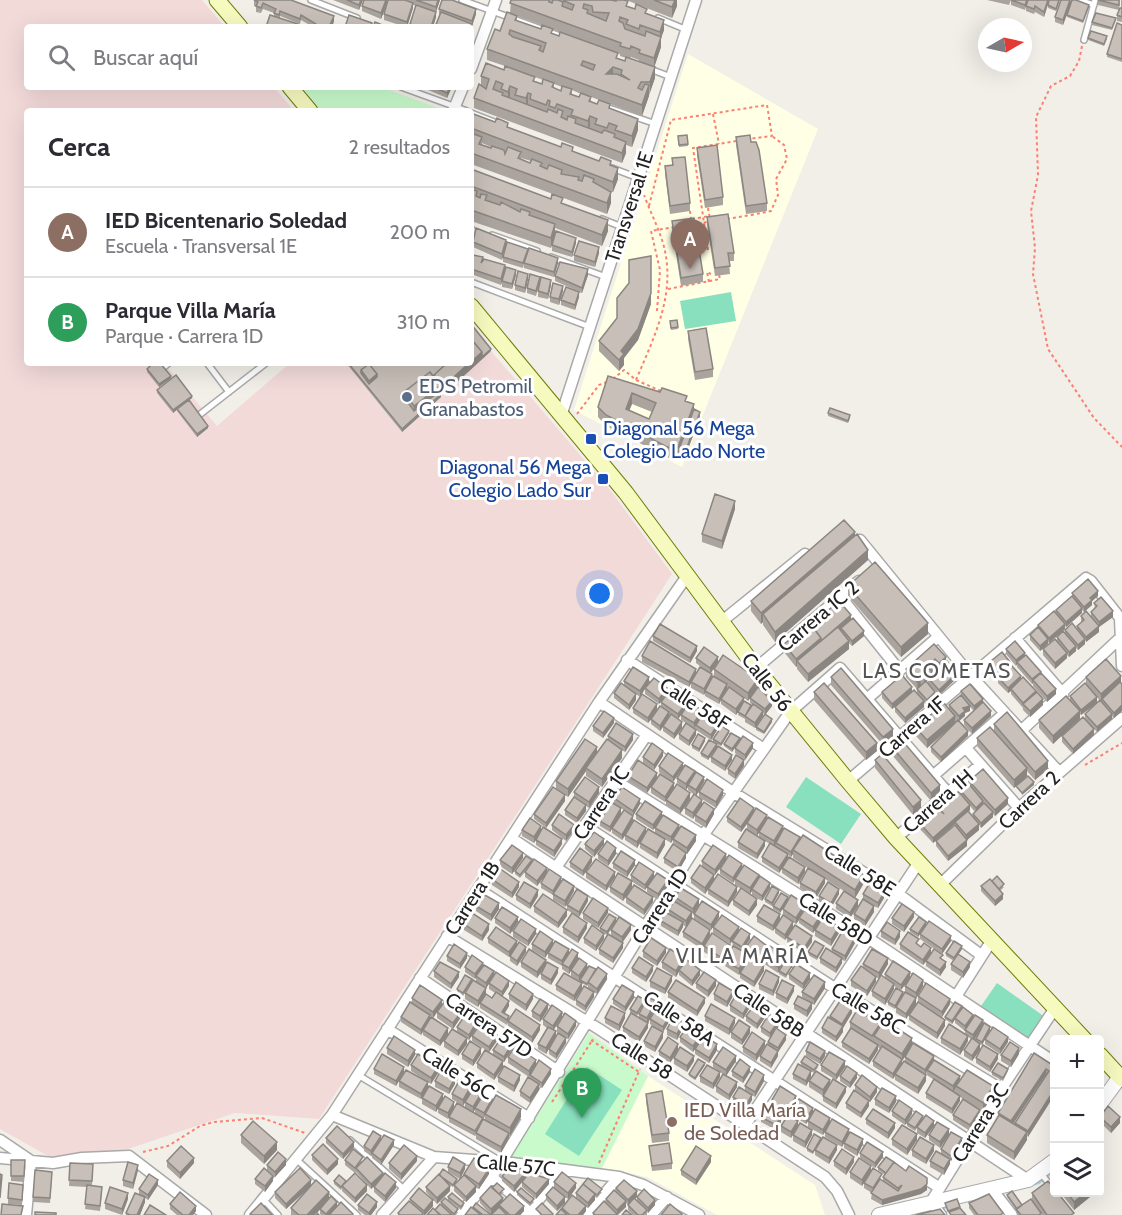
<!DOCTYPE html>
<html lang="es">
<head>
<meta charset="utf-8">
<style>
  body { margin:0; font-family:Cabin,sans-serif; background:#f7f7f7; color:#2b2b33 }
  .controls { position:absolute; right:18px; bottom:18px; display:grid; overflow:hidden; border-radius:6px; box-shadow:0 6px 24px #0002 }
  .controls button { width:54px; height:54px; display:grid; place-items:center; padding:0; border:0; border-bottom:2px solid #e1e1e2; background:#fff; color:#2b2b33; font:30px sans-serif }
  .compass { position:absolute; left:978px; top:18px; width:54px; height:54px; border-radius:50%; background:#fff; box-shadow:0 6px 24px #0002; rotate:81deg }
  .you { position:absolute; left:600px; top:594px; width:21px; height:21px; margin:-15px; border:4px solid #fff; border-radius:50%; background:#1a73e8; box-shadow:0 0 0 9px #1a73e833 }
  .badge { display:grid; place-items:center; width:39px; height:39px; border-radius:50%; background:#d40000; color:#fff; font-size:20px; font-weight:700 }
  .pin { position:absolute; translate:-50% -50px; filter:drop-shadow(0 2px 3px #0008) }
  .pin::after { content:''; position:absolute; top:32px; width:21px; height:18px; background:inherit; clip-path:polygon(0 0,100% 0,50% 100%) }
  .list { margin:0; padding:0; list-style:none }
  h2 { display:flex; justify-content:space-between; align-items:center; height:78px; margin:0; padding:0 24px; font-size:26px }
  h2 small { font-size:20px; font-weight:400; color:#7c7c81 }
  .list li { display:grid; grid-template-columns:39px 1fr auto; gap:18px; align-items:center; box-sizing:border-box; height:90px; padding:0 24px; border-top:2px solid #e1e1e2 }
  .list b { display:block; font-size:22px; white-space:nowrap }
  .list p { margin:0; font-size:20px; white-space:nowrap; color:#7c7c81 }
  .list em { font-size:20px; font-style:normal; color:#7c7c81 }
  .icon { flex:none; width:33px; height:33px; fill:none; stroke:currentColor; stroke-width:2; stroke-linecap:round; stroke-linejoin:round }
  .map { position:relative; flex:none; width:1122px; height:1215px; overflow:hidden }
  .search { position:absolute; background:#fff; box-shadow:0 6px 24px #0002; left:24px; top:24px; width:450px; height:66px; display:flex; align-items:center; gap:15px; box-sizing:border-box; padding:0 21px; border-radius:6px; color:#7c7c81; font-size:22px }
  .panel { position:absolute; background:#fff; box-shadow:0 6px 24px #0002; left:24px; top:108px; width:450px; height:258px; border-radius:6px }
  .map>svg:first-child { display:block }
  .commercial { fill:#f2dad9 }
  .education { fill:#ffffe5 }
  .park { fill:#c8facc }
  .pitch { fill:#88e0be }
  .lines { fill:none; stroke-linecap:round; stroke-linejoin:round }
  .stream { stroke:#aad3df; stroke-width:4 }
  .service-casing { stroke:#a9a9a9; stroke-width:8 }
  .minor-casing { stroke:#a9a9a9; stroke-width:13 }
  .tertiary-casing { stroke:#a9a9a9; stroke-width:16 }
  .secondary-casing { stroke:#707d05; stroke-width:17 }
  .path { stroke:#fa8072; stroke-width:2; stroke-dasharray:3 3; stroke-linecap:butt }
  .service { stroke:#fff; stroke-width:5 }
  .minor { stroke:#fff; stroke-width:10 }
  .tertiary { stroke:#fff; stroke-width:14 }
  .secondary { stroke:#f7fabf; stroke-width:15 }
  .path-bridge { stroke:#fa8072; stroke-width:2; stroke-dasharray:3 3; stroke-linecap:butt }
  .wall { fill:#aba49e; fill-rule:evenodd }
  .shaded-wall { fill:#8b8681 }
  .building { fill:#c7bfb8; stroke:#8b8681; stroke-width:1.5; fill-rule:evenodd }
  .service-dot { fill:#5c6f8a; stroke:#fff; stroke-width:2 }
  .transit-dot { fill:#1a4fb4; stroke:#fff; stroke-width:2 }
  .education-dot { fill:#8d6e63; stroke:#fff; stroke-width:2 }
  .labels { text-anchor:middle; dominant-baseline:central; stroke-width:6; stroke-linejoin:round; paint-order:stroke }
  .street-label { font-size:20px; fill:#222; stroke:#fff }
  .service-label { font-size:20px; fill:#4e5e75; stroke:#fff; text-anchor:start }
  .transit-label { font-size:20px; fill:#164399; stroke:#fff; text-anchor:start }
  .education-label { font-size:20px; fill:#785e54; stroke:#fff; text-anchor:start }
  .neighbourhood-label { font-size:21px; letter-spacing:1.5px; fill:#555; stroke:#fff }
</style>
</head>
<body>
<div class="map">
<svg width="1122" height="1215" viewBox="0 0 1122 1215">
  <rect width="100%" height="100%" fill="#f2efe9"/>
  <!-- commercial -->
  <path class="commercial" d="M0,0h202l23,27h-198v60h247l20,24h-267v252h137l53,63 73,-63h56l56,69 89,-81 120,140 61,83 -353,545 -84,-6 -107,36 -73,11 -55,-31z"/>
  <!-- education -->
  <path class="education" d="M688,54l130,75 -136,338 -108,-57z
    M648,1076l167,109 10,30h-108l-70,-38 -45,-9z"/>
  <!-- park -->
  <path class="park" d="M302,87h79l65,24h-125z
    M589,1033l59,43 -46,92 -92,-9z"/>
  <!-- pitch -->
  <path class="pitch" d="M731,292l5,29 -51,8 -5,-28z
    M806,777l55,37 -20,30 -55,-37z
    M997,983l48,34 -16,23 -48,-34z
    M587,1067l35,23 -43,66 -34,-22z"/>
  <g class="lines">
    <!-- stream -->
    <path class="stream" d="M1100,1116l5,-9
      M1031,1184l8,-2 13,-11
      M912,1215l36,-9"/>
    <!-- service casing -->
    <g class="service-casing">
      <path id="service" d="M311,0l46,18
        M462,0l101,37
        M1079,0l15,5
        M658,18l29,12
        M1084,40l11,-40
        M650,69l21,8
        M401,87l66,24
        M603,106l53,18
        M471,113l26,10
        M612,168l26,10
        M602,219l20,8
        M492,235l45,16
        M551,257l55,20
        M471,282l119,45
        M207,363l22,29
        M159,371l10,-8
        M194,419l72,-56
        M358,1075l139,84
        M350,1140l55,50
        M296,1159l61,56
        M1040,1172l14,18
        M264,1200l14,15"/>
    </g>
    <!-- minor casing -->
    <g class="minor-casing">
      <path id="minor" d="M471,69l25,-69
        M453,111l10,-24
        M562,413l134,-413
        M860,540l111,136 88,96
        M840,596l59,74
        M721,622l84,-68
        M1015,638l48,56
        M627,660l137,89
        M756,668l103,-87
        M868,698l70,-61
        M599,702l135,91 163,100 84,62
        M1022,730l98,-92
        M966,748l53,60
        M934,775l71,-62
        M616,781l252,157 186,124
        M848,781l238,-203 5,3 29,37 2,48
        M585,826l251,163 165,100
        M511,838l517,342
        M896,838l84,-73
        M555,869l91,-133
        M940,885l79,-77 103,-90
        M478,889l462,299
        M447,936l152,93 226,148 12,14 12,24
        M420,978l139,94
        M955,998l37,-58
        M387,1029l142,89
        M332,1115l102,42 78,6 107,14 24,8 56,30
        M746,1124l173,-262
        M0,1140l31,21 -5,54
        M0,1158l53,5 29,-5 47,-2 77,59
        M492,1177l43,38
        M991,1188l21,27
        M250,1215l82,-100 267,-413 88,-126
        M382,1215l52,-58
        M459,1215l33,-38 153,-250 57,-90 62,-88 26,-37 50,-44 108,125
        M526,1215l37,-45
        M586,1215l33,-38
        M651,1215l16,-18
        M941,1215l-10,-13 70,-113 54,-81"/>
    </g>
    <!-- tertiary casing -->
    <g class="tertiary-casing">
      <path id="tertiary" d="M1100,1104l20,-27
        M879,1215l149,-35 26,-19"/>
    </g>
    <!-- secondary casing -->
    <g class="secondary-casing">
      <path id="secondary" d="M217,0l23,27
        M290,87l20,24
        M471,306l155,187 130,175 92,113 48,57 189,202
        M1100,1055l22,24"/>
    </g>
    <!-- path -->
    <path class="path" d="M1082,46l-3,15 -9,15 -19,10 -15,31 2,58 -7,36 4,37 -2,26 15,75 46,69 28,29
      M713,114l6,30
      M649,206l22,-86 96,-15 5,31 -24,3
      M708,208l2,11
      M690,211l1,8
      M751,215l20,-4 7,-16 -2,-16 11,-20 -3,-14 -12,-9
      M698,218l11,-2
      M708,250l-15,-102 44,-7
      M709,282l-2,-10 4,2
      M668,289l52,-10 -1,-4
      M613,379l11,-9 12,10 27,12
      M636,380c19,-45 41,-88 27,-137 -5,-16 -13,-32 -19,-48
      M577,414l22,-29 8,-3
      M1085,765l37,-22
      M591,1040l48,32
      M570,1075l23,-36
      M552,1102l13,-20
      M143,1152l25,-6 32,-20 14,-4 48,-4 43,15
      M599,1163l41,-94"/>
    <!-- service -->
    <use href="#service" class="service"/>
    <!-- minor -->
    <use href="#minor" class="minor"/>
    <!-- tertiary -->
    <use href="#tertiary" class="tertiary"/>
    <!-- secondary -->
    <use href="#secondary" class="secondary"/>
    <!-- path-bridge -->
    <path class="path-bridge" d="M727,219l24,-4
      M692,225l15,-3
      M657,311l3,-41 -9,-39 23,-4"/>
  </g>
  <!-- wall -->
  <path class="wall" d="M254,0l80,21 -2,6h-19l-12,-7 -1,4 -20,-8v2l18,9 -24,-11v-3l-11,-4 -2,4 -5,-1v-5l-2,-1z
    M333,0h30l-4,10z
    M364,0h41l3,1v-1h32l-4,12v5l-3,10h-23v-3l6,-18 -3,-1v3l-6,19h-1l-22,-7v-6l4,-12 -7,17 -19,-8v-5z
    M511,0h100l36,13 17,17 -3,8v9l-7,20 1,11 -13,38 -32,-12v5l28,21 -6,17 -6,-2v8l-4,10 -148,-55v-10l7,-12v-10l23,-6 1,-4 -18,-6v-11l13,-18 10,-18zM517,16l103,38v2l6,2 -1,3 -108,-40zM631,57l8,3v2l-9,-4zM519,71l24,9 -1,4 -7,-3zM554,84l8,3 -1,4 -7,-3zM572,90l9,4 -2,3 -7,-2zM591,97l8,3 -2,4 -6,-2z
    M626,0h51v6l-5,12z
    M987,0h24l-2,5z
    M1011,0h49l-4,11 -8,-3v-3l-4,12 -9,-5 -1,2 -8,-3v-4l-1,3 -14,-5z
    M1071,0v4l-8,21 -8,-3v-5z
    M1098,0h22l-1,10 -21,-5z
    M1121,0h1v22l-5,-1v-6l4,-7z
    M1089,7l-6,16 -16,-6v-2z
    M439,9l37,5 -4,12v6l-33,-18z
    M1116,20l-4,10 -20,-5v-3z
    M1122,25v37l-15,-5v-3z
    M1088,38l19,1 -3,7 -16,-6z
    M428,87h24l-5,11 -19,-8z
    M471,113l140,53 7,13 -5,13h-2v11l-4,11 -136,-50zM482,143l9,4v1l-9,-3zM521,158l10,3 -1,2 -9,-4z
    M687,135l1,11 -9,1 -1,-11z
    M736,137l15,5 16,61v8l-21,3 -10,-69z
    M697,148l26,49v8l-18,3 -8,-52z
    M672,158l18,45v8l-20,3 -5,-40v-8l7,-1z
    M471,169l92,35 45,27 -6,15 -47,-18 -4,20 -80,-27z
    M707,217l27,36v8h-5l1,13 -15,2 -8,-51z
    M672,221l31,53v8l-22,4 -9,-57z
    M473,242l33,3 -4,15 -29,-13z
    M576,243l-4,14 -20,-6v-6z
    M528,253l30,10 -4,14 -30,-9v-4l-1,4 -20,-6v-5z
    M599,253l-4,14 -21,-6v-6z
    M471,257l34,8 -4,20 -30,-11z
    M516,275l-4,14 -10,-2v-6z
    M588,275l-6,18 -3,-1v5l-4,13 -14,-5v-5l17,-9 -23,-10v-5z
    M528,279l-3,14 -10,-3v-5z
    M540,282l-4,14 -9,-3v-5z
    M551,285l-3,14 -10,-2v-6z
    M563,291l-4,14 -9,-3v-5z
    M651,304l-13,36 -14,18v7l-5,6 -20,-20v-10l18,-23z
    M677,320l1,9 -7,1 -1,-9z
    M688,331l25,38v8l-18,3 -7,-41z
    M491,351l-47,43 -4,-4 1,7 -39,35 -56,-69h125z
    M147,363h13l11,15 -12,9 -12,-15v-3l3,-3z
    M608,376l79,26 13,15 -16,43 -14,-5 -1,3 -63,-32 -8,-9v-10zM632,404l20,8 -3,7 -20,-9z
    M157,390l35,8 -3,2 19,28 -11,9 -20,-26v-2l-4,4 -16,-20z
    M828,413l22,5 -2,5 -20,-7z
    M735,509l-13,40 -20,-7v-8z
    M855,536l13,24 -93,82 -12,-17v-3l-2,2 -10,-13v-10z
    M848,586l80,48 -27,23 -53,-61z
    M1072,593l26,3 -6,5v4l-8,7 -2,-2v3l-16,14 -1,-1v3l-16,14 -1,-1 -8,9 -10,-11v-5l8,-7v-3l18,-12v-3l16,-14z
    M1094,603l19,14 -14,10v-1v6l-13,10 -1,-2v4l-7,6 -2,-2v3l-7,6 -2,-2v3l-12,11 -12,-14v-6l14,-8v-4l8,-4v-3h12v-4l5,-4 -1,-1v-5l10,1v-5l4,-3z
    M851,620l13,16 -12,10 -3,-3v6l-41,33 -11,-13v-3l-1,1 -12,-15v-8l27,-19z
    M653,636l44,15 -7,12 -37,-22z
    M934,644l23,34 -18,17 -11,-11v-4l-2,2 9,15 -8,8 -3,-2v4l-19,16 -10,-11v-5l22,-14v-4l-11,-12v-8z
    M1006,649l19,6 16,19 15,20 -9,8 -14,-16v-3l-1,1 -15,-17v-3l-1,2 -10,-12z
    M642,656l54,18 9,-4 -9,-7v-5l22,4 40,25 -7,10 21,9 -7,9 -2,-2 -8,15 -10,-6v-4v1l-7,-4 1,-5 -3,5 -15,-11v-3l-2,3 -14,-8v-4l-1,3 -13,-7v-5l-2,4 -47,-25zM718,662l-4,7v7l-2,2 -1,-5zM744,698l4,3 2,-3v5l3,2 -2,2 -7,-6z
    M986,665l24,1 11,14 15,13 7,12 -13,12 -7,-7v-3v1l-12,-14v-3l-3,2 -10,-10v-6l4,-3 -7,6 -9,-10z
    M1121,676l-7,42 -2,-2v3l-15,13 -12,-13v-5l15,-13 -3,-4v6l-16,12 -1,-1 -27,30 -14,-16v-8l31,-20v-4l16,-12v-7z
    M831,677l62,60 -10,8 -52,-60z
    M624,681l25,1 18,11 -8,11 -14,-10v-5l-5,8 -4,-3v6l-7,10 -15,-12v-5l10,-8z
    M961,691l22,11 8,14 -19,18 -8,-9v-5l10,-9 -4,-4v4l-5,2v3l-6,5 9,15 -27,26 -10,-10v-5l22,-21 -26,22 -11,-12v-8l33,-19v-4l12,-10z
    M814,692l63,59 -11,9 -52,-60z
    M882,692h30l-20,17 -10,-11z
    M661,702l27,3 31,22 -8,13 -15,-10v5l-7,11 -10,-7v-5l7,-11 -5,-3v-5l-3,4 4,9 -8,11 -11,-8v-4l-3,4 -9,-7v-4l-3,3 -15,-10v-5l24,1 4,-2z
    M772,722l-8,12 -8,-4v-3z
    M614,723l-11,15 -10,-7v-5z
    M994,724l54,45 -13,11 -8,-9v5l-13,12 -37,-42v-8l17,-7z
    M729,733l-8,13 -8,-4v-3z
    M1094,735l-21,19 -11,-12v-6z
    M608,736l25,4 -8,12 -3,-2v8l-20,29 -16,-11v-5l-18,26 -12,-8v-8l41,-29 11,-12z
    M740,738l-8,14 -8,-6v-2z
    M705,741l-6,11 -7,-4v-3z
    M717,747l-9,13 -7,-4v-3z
    M892,747l48,46 -9,8 -39,-46z
    M735,748h18l-8,12 -10,-7z
    M663,756l-9,14 -11,-7v-6z
    M711,757l21,3 -7,11 -14,-9z
    M875,760l46,48 -8,7 -38,-47z
    M683,763l-10,19 -14,-10v-6z
    M744,766l-9,13 -7,-5v-5z
    M695,774l9,8 -8,14 -8,-6v-3l-2,3 -9,-7v-5z
    M628,776l29,2 33,21 -10,15 -14,-9v-5l-1,2 -14,-9v-6l-4,6 -19,-12z
    M969,781l39,23 -13,12 -2,-2v3l-12,11 -2,-3v5l-12,10v6l-19,15 -12,-15v-5l19,-15v-2l-22,19 -15,-16v-6l21,-11v-2l21,-14v-4l9,-6zM970,806l5,6 -2,2v4l-5,-6 2,-2z
    M574,792l25,1 -10,15 -3,-2v5l-9,12 -12,-8v-5l9,-13z
    M699,792l24,3 -7,13 -17,-11z
    M614,798l26,6 -7,12v5l13,11 19,13 -8,14 -17,-11v-5l-3,5 -12,-8v-4l-3,4 -10,-7v-4l-2,3 -10,-6v-5l14,-17zM621,808l6,4 -6,1z
    M565,801l-19,27 -12,-9v-5z
    M702,805l12,9 -8,14 -11,-7v-6l-2,4 -8,-5v-6z
    M662,812l-9,18 -17,-11v-5z
    M754,812l46,28 64,43 -9,15 3,8 -8,12 -14,-9v-6l8,-12 -19,-12v4l-9,15 -16,-10v-5l8,-15 -15,-10v-4l-2,3 -3,-2v3l17,14 -7,12 -16,-11v-4l-3,4 -17,-11v-5l8,-13 -11,-7v-5l-2,4 -10,-7v-5l-6,8 -14,-10v-5z
    M552,825l22,5 -8,11 -14,-11z
    M655,828l24,2 17,11 -9,13 -14,-10v-5l-2,4 -16,-10z
    M522,830l19,1 21,13 -8,13 -18,-12v-5l-2,3 -12,-7z
    M738,842l27,4 -8,13 -19,-11z
    M585,844h19l-10,13 -9,-8z
    M598,854h18l-8,12 -10,-7z
    M726,854l-11,21 -13,-8v-6z
    M523,858l-11,16 -12,-8v-6z
    M664,858h22l-8,14 -14,-9z
    M532,862l15,11 -10,13 -12,-9v-5l-5,6 -5,-4v-3z
    M570,862h22l-9,14 -13,-9z
    M613,863l22,2 -8,12 -14,-9z
    M742,868l17,10 11,10 -8,13 -10,-6v-4l-2,3 -15,-9v-6l-2,4 -13,-9v-5z
    M586,872l29,5 -9,14 -20,-13z
    M631,875l23,2 14,9 -10,14 -11,-8v-5l-2,3 -14,-9z
    M691,878l23,2 23,12 -9,15 -20,-13v-5l-3,5 -14,-11z
    M492,879l27,8 -7,11 -20,-13z
    M561,881l13,10 -9,16 -12,-7v-5l-12,-7v-5z
    M992,881l12,6 -4,4 3,8 -8,7 -14,-15v-5z
    M610,887h22l-9,14 -13,-9z
    M779,893l-7,13 -7,-4v-3z
    M839,894l-8,14 -12,-7v-5z
    M863,894l21,4 -6,10 -4,-2v6l-9,14 -11,-7v-5l9,-15z
    M516,895l22,1 -8,13 -14,-9z
    M626,897l27,5 -9,13 -18,-12z
    M675,897l24,8 -6,9 -1,-1v5l-6,9 -3,-2v2l-5,9 -17,-10v-5l8,-7v-4l6,-8z
    M733,900l24,5 -8,11 -16,-11z
    M788,900l-8,13 -7,-4v-3z
    M588,901l-9,16 8,11 -9,15 -15,-10v-6l9,-14 -5,-3v-5z
    M476,906l23,3 -8,12 -15,-10z
    M534,906l33,10 -9,12 -24,-16z
    M805,908l16,13 18,12 -8,13 -16,-10v-6l4,-6 -6,9 -14,-10v-3l-3,4 -13,-9v-6z
    M583,913h25l-10,15 -15,-9z
    M694,914l25,3 -8,13 -17,-11z
    M757,916l23,3 -7,12 -16,-9z
    M914,917l-10,15 -12,-8v-6z
    M495,918l23,4 -8,12 -15,-11z
    M616,921l-9,14 -7,-4v-3z
    M464,924l25,6 -7,11 -18,-11z
    M926,925l-8,12 -8,-5v-3z
    M713,927l26,4 11,8 -7,12 3,1v-5l21,3 18,6 -7,17 -15,-10v-5l1,-2 -5,6 5,9 -10,16 -14,-9v-5l-1,2 -14,-9v-5l8,-15 -1,-5 -2,3 -17,-11zM748,954l9,7 -16,11 7,-13z
    M793,927l19,15 -8,11 -17,-11v-4l-2,2 -10,-7v-5z
    M611,930h20l-9,13 1,5 -10,15 -14,-9v-5l12,-14z
    M513,931l23,3 -8,12 -15,-9z
    M881,931l19,6 -5,8 -14,-8z
    M683,932l27,3 -8,14 -19,-12z
    M604,934l-8,17 -12,-8v-5z
    M920,934l31,7 -9,13 -22,-15z
    M488,938l29,8 9,6 -9,14 -7,-5v-4h-1l-21,-14z
    M855,943l-10,18 -3,-1v3l-6,10 -16,-10v-5l12,-6v-3z
    M532,944l21,1 25,14 9,10 20,10 -10,15 -9,-6v-3l-1,1 -7,-4v-2l3,-4 -4,5 -8,-5v-5l-2,3 -7,-5v-4v1l-14,-8v-5l-3,5 -13,-8z
    M900,944l31,8 12,8 3,7 -6,9 -14,-10v-4l-3,3 -23,-16z
    M704,946l26,4 -8,13 -18,-11z
    M824,948l-7,12 -9,-5v-3z
    M962,949l-8,12 -8,-5v-3z
    M643,951l23,2 -9,13 -14,-9z
    M447,956l20,2 -7,11 -13,-8z
    M521,962l25,3 -9,13 -16,-11z
    M662,962l22,1 16,12 -8,11 -13,-11v-4l-3,6 -14,-9z
    M863,964h25l-9,15 -3,-2v5l-9,14 -16,-10v-6l12,-12z
    M951,964l19,3 -7,11 -12,-8z
    M792,966l-6,12 -7,-4v-3z
    M465,967h18l26,19 -7,10 7,10 -4,7 4,7 31,10 -8,13 -24,-16v-4l-1,2 -27,-17v-5l-2,4 -13,-8v-6l21,1 6,4 3,-5 -6,-4v-5l-3,4 -10,-6v-5l-1,2 -10,-7z
    M632,968l21,3 -7,11 -14,-9z
    M434,971l25,6 -8,12 -17,-12z
    M558,973l-7,12 -10,-6v-5z
    M789,974l21,5 -7,10 -14,-10z
    M885,974l25,4 -9,12 -7,-4v3l-9,16 -13,-9v-5l13,-13z
    M650,981h22l-7,13 -15,-7z
    M472,982l-9,14 -6,-4v-3z
    M779,982l-6,14 -14,-7v-5z
    M696,983l20,3 -8,11 -12,-9z
    M556,985l26,4 -8,12 -18,-11z
    M905,986h18l-7,12 -11,-6z
    M825,988l-11,17 -12,-8v-5z
    M896,988l-1,21 -7,-4v-3z
    M794,991l-7,13 -11,-6v-5z
    M668,992l37,11 -8,13 -29,-18z
    M509,994l24,5 -7,12 -17,-12z
    M714,994l19,2 -6,11 -13,-7z
    M918,996l32,8 -8,13 3,9 -8,13 -28,-19v-5l9,-13z
    M594,997l-9,14 -9,-6v-5z
    M412,998l30,7 -9,13 -3,-2v3l18,15 -8,12 -17,-11v-4l-2,4 -20,-13v-5l11,-14z
    M634,998l-9,14 -12,-8v-5z
    M645,1003l11,4 -8,16v5l-9,14 -16,-9v-6l16,-9v-4l4,-8 -6,10 -7,-4v-3z
    M794,1004l18,5 -5,8 -13,-8z
    M916,1004l-10,15 -10,-6v-6z
    M730,1005l20,2 -7,12 -13,-8z
    M548,1009l-8,13 -8,-5v-6z
    M962,1009l21,16 7,5 -8,15 -3,-2 1,7 -8,11 -8,-5v-6l7,-11 -3,-2v4l-8,14 -19,-12v-5l24,-4v-3l-10,-8v-4l-3,5 -7,-5v-2z
    M437,1012l24,5 -8,12 -16,-11z
    M852,1013l-9,15v4l-7,10 -14,-9v-5l8,-10v-2z
    M705,1016l30,7 -6,12 -24,-14z
    M746,1016h20l-9,13 -11,-8z
    M562,1017l-9,13 3,6 -10,18 -8,-5v-5l9,-16 -4,-3v-6z
    M605,1018h20l-6,13 -14,-8z
    M650,1019l20,1 -7,12 -13,-8z
    M850,1022l30,4 32,20 -10,15v3l3,-2v-5l29,3 26,21 33,13 -10,17 -23,-14v4l-8,13 -26,-16v-5l8,-13 -7,-5v-3l-1,3v6l-8,13 -23,-14v-4l-2,3 -20,-13v-5l7,-12 -2,-2v3l-9,14 -27,-17v-5l8,-14z
    M557,1026h19l-8,13 -11,-7z
    M779,1026l-2,3 9,11 -8,12v4l-7,12 -11,-7v-5l8,-12v-2l2,-4 -9,-6v-5z
    M457,1027h20l-8,13 -2,-1v5l-9,12 -14,-9v-6l13,-9z
    M683,1028l-6,12 -10,-5v-6z
    M731,1032l19,1 -8,12 -11,-7z
    M472,1036l25,5 -8,11 -17,-11z
    M680,1037l21,4 -8,11 -13,-10z
    M663,1038l-8,14 -11,-6v-5z
    M985,1039l23,3 -8,12 -15,-10z
    M566,1043l-10,16 -7,-5v-5z
    M765,1046l-9,15 -13,-9v-5z
    M387,1048l28,7 -7,12 -21,-13z
    M512,1049l-8,13 -11,-7v-5z
    M695,1049l22,1 -8,13 -14,-9z
    M678,1050l-8,13 -11,-7v-5z
    M806,1051l19,5 -5,8 -14,-8z
    M1034,1053l20,13 -26,71 -1,-1v4l-13,20 -27,-17v-8l11,-18v-4zM1046,1074l-31,49v1h-2z
    M462,1054h19l-8,12 -11,-7z
    M1019,1054l-8,13 -10,-6v-6z
    M508,1057l28,7 15,10 -9,14 -3,-2v4l-9,13 -10,-7v-5l10,-13v-2l-1,1 -21,-14z
    M674,1058l20,3 -7,11 -13,-8z
    M976,1058l22,1 -8,13 -14,-9z
    M736,1061l-10,15 11,11 -8,13 -13,-8v-6l7,-12 -10,-7v-5z
    M801,1062l17,5 -4,6 -13,-8z
    M477,1063l26,4 -9,13 -17,-12z
    M411,1065l27,8 -7,11 -20,-13z
    M705,1065l-10,15 -6,-4v-2z
    M821,1065l24,2 -9,13 -15,-9z
    M374,1069l30,3 -8,14 -22,-12z
    M732,1071l18,1 -7,11 -11,-7z
    M1008,1071l-5,10 -11,-6v-3z
    M793,1074l18,3 -5,9 -13,-7z
    M700,1076l20,1 -7,12 -13,-7z
    M840,1076l17,2 -7,10 -10,-7z
    M498,1077l22,3 -6,12 -16,-10z
    M399,1081l29,7 -7,11 -22,-12z
    M435,1081l20,3 -6,10 -14,-7z
    M764,1081l-9,16 -3,-2v5l-6,10 -13,-8v-5l12,-6v-5z
    M809,1081l21,3 16,8 -10,17 -13,-8v-5l-14,-9z
    M855,1085l22,7 -7,10 -1,-1v5l-8,12 -15,-10v-5l9,-12z
    M470,1093l-7,13 -11,-7v-5z
    M646,1094l23,39v8l-17,2 -6,-41z
    M422,1098l21,1 11,8 11,1v-6l16,-4 11,4 29,15 -11,19h-1v2l-8,15 -25,-14v-4l-1,1 -26,-14v-5l-1,2 -10,-6v-5l-2,4 -14,-8zM475,1109v5l9,4 1,-2v4h-2l-10,-7z
    M875,1099l21,3 -7,11 -14,-8z
    M796,1101l-8,14 10,6 -7,17 -10,-6v-6l4,-6 -4,-3v5l-5,8 -15,-8v-5l8,-7v-5z
    M792,1110l21,4 -7,10 -14,-9z
    M892,1111l20,3 -7,11 -13,-9z
    M953,1115h27l-10,16 -17,-11z
    M1100,1116l20,7 -9,10 -11,-11z
    M923,1118l11,8 -9,12 -8,-5v-5l-2,3 -8,-5v-3z
    M866,1119l29,9 -7,11 -22,-15z
    M808,1121l22,2 33,21 -6,12 -13,-8v-5l2,-4 -4,8 -17,-10v-5l1,-2 -3,5 -15,-8z
    M241,1135l36,15 -13,14 -23,-21z
    M793,1135h19l-7,13 -12,-7z
    M929,1135h20l-9,13 -11,-8z
    M326,1138l28,9 -11,12 -17,-16z
    M381,1139l13,6 -13,20 -9,-7v-2h-1l-7,-5v-5z
    M892,1139l25,1 -10,15 -15,-10z
    M821,1140l16,10 -8,14 -14,-9v-5l-2,4 -6,-3v-3z
    M962,1143l-11,18 -1,-1v4l-6,11 -14,-8v-6l11,-8v-4z
    M649,1146l23,17v6l-20,2z
    M912,1150l22,1 -8,13 -14,-8z
    M860,1153l23,4 -8,11 -15,-10z
    M312,1155l26,9 -11,11 -15,-15z
    M11,1160h14l-1,22 -13,-1z
    M345,1160l18,1 33,27 -11,14 -11,-10v-6l-3,3 -15,-17 -1,1 -10,-8z
    M167,1161l27,2 -14,16 -13,-12z
    M417,1161l-16,19 -12,-11v-6z
    M834,1161l20,1 -8,13 -12,-9z
    M711,1162l-15,23 -15,-10v-5z
    M70,1163l23,1 -1,21 10,7 -2,19 -15,-2 2,-22 -18,-1z
    M267,1165h19l-11,12 -8,-7z
    M448,1167l17,2 -5,10 -12,-7z
    M878,1167l49,23 -6,4 -39,11 -11,-6 1,-6 -8,-5v-5l-2,3 -12,-8v-6l21,-1 12,10v-4l2,-2 -7,-5z
    M138,1170l-5,19 -10,-3v-6z
    M1054,1172v14l-2,-4v-8z
    M439,1174l18,7 -2,4 9,-10v-1h25l-10,15 -3,-1v4l-10,10 -12,-11v-5l-1,1 -5,-3 2,7 -13,13 -11,-12v-5z
    M528,1174l21,10 -13,15 -14,-12v-5l-8,10 -12,-11v-5z
    M52,1177l-2,26 -17,-1v-5z
    M255,1179l18,2 -8,11 -10,-8z
    M334,1181l12,2 21,8 -12,12 -13,-12v-3l-1,2 -7,-6z
    M554,1182l22,6 -8,11 -12,-9 9,13 -8,8 -11,-11v-5l8,-8z
    M158,1185l-10,15 -3,-2v4l-5,13h-14v-2l15,-17 -2,-2v-5z
    M311,1185l26,21 16,9h-32l-1,-1v-5l-3,4 2,2h-28v-7l17,-19 -22,20 -11,-11v-6z
    M616,1188l21,9 -2,2 2,2v-4l18,8 -7,8 -1,-1v3h-14l-5,-5v-5l-2,-2v4l-8,8h-25v-2l13,-10v-4l10,-7z
    M23,1190l-1,15 -14,-1v-6z
    M504,1192l-4,4 3,6 21,9 -4,4h-29l-11,-12v-5z
    M517,1192l17,10 -4,4 -13,-11z
    M602,1192l-5,6 -2,-1v3l-7,8 -2,-1v4l-3,4h-27l6,-5v-2l14,-10v-5z
    M1060,1192h30v5l-16,13z
    M1032,1193l39,22h-54l-1,-5 -9,-13v-2l15,10 10,-5z
    M448,1197l16,8 -3,5 -13,-10z
    M128,1199l-6,16 -17,-6v-6z
    M410,1199l23,7 -8,9h-27v-2l12,-12z
    M441,1202l17,10 -2,3h-4l-17,-5 6,-5z
    M969,1203l34,12h3h-32l-5,-7z
    M170,1204l26,7 -3,4h-16l-7,-6z
    M358,1205l19,2 -6,8h-6l-7,-5z"/>
  <!-- shaded-wall -->
  <path class="shaded-wall" d="M361,0h2l-4,10v-5z
    M386,0h2l-7,19v-6z
    M438,0h2l-4,12v-5z
    M675,0h2v6l-5,12v-11z
    M1048,0h1l-5,17v-5z
    M1070,0l1,4 -8,21v-5z
    M413,3v5l-6,19v-5z
    M476,9v5l-4,12v-5z
    M436,12v5l-3,10h-2z
    M334,16v5l-2,6h-3z
    M664,20v10l-3,8v9l-7,21v-10l6,-17v-9z
    M613,67v11l-7,-4z
    M655,67v11l-5,14v-10z
    M649,85v11l-7,20v-11z
    M510,86v11l-2,5v-10z
    M450,87h2l-5,11v-5z
    M528,93v11l-2,5v-11z
    M590,116v10l-2,6v-11z
    M638,119v11l-6,17v-11z
    M626,142v11l-4,10v-10z
    M618,168v11l-5,13v-10z
    M611,192v11l-4,11v-11z
    M608,220v11l-6,15v-11z
    M555,224v10l-4,14v-10z
    M576,238v5l-4,14v-5z
    M506,240v5l-4,15v-6z
    M599,247v6l-4,14v-5z
    M558,258v5l-4,14v-5z
    M505,265v6l-4,14v-6z
    M588,269v6l-6,18v-5z
    M516,270v5l-4,14v-5z
    M528,274v5l-3,14v-5z
    M551,280v5l-3,14v-5z
    M563,286v5l-4,14v-6z
    M579,292v5l-4,13v-5z
    M651,293v11l-13,36 -14,18v7l-5,6v-11l2,-9z
    M491,349v2l-47,43v-8l25,-23h2v-1l11,-10z
    M377,374v6l-8,6v-5z
    M171,376v2l-12,9v-3z
    M440,386v8l-26,20v-8z
    M632,393v11l-6,15v-10z
    M441,394v3l-39,35v-3z
    M192,396v2l-19,15v-3z
    M694,404v11l-16,37v-5z
    M700,412v5l-16,43v-5z
    M208,426v2l-11,9v-3z
    M735,501v8l-13,40v-8z
    M855,532v11l-92,71v8l-2,2v-11z
    M868,550v10l-93,82v-10z
    M1098,591v5l-6,5v4l-8,7v-5l6,-9z
    M1082,608v5l-16,14v-5z
    M1113,611v6l-14,10v-5z
    M851,615v6l-51,43 -3,-3v5l-1,1v-8l25,-21z
    M928,623v11l-27,23v-10z
    M1065,624v5l-16,14v-5z
    M1099,626v6l-13,10v-5z
    M864,631v5l-12,10v-5z
    M1048,639v5l-8,7v-5z
    M1085,639v5l-7,6v-5z
    M849,641v8l-41,33v-8z
    M697,646v5l-7,12v-5z
    M1076,646v5l-7,6v-5z
    M1025,653v5l-8,4v2l-1,2v-6z
    M1067,653v5l-12,11v-6z
    M718,657v5l-8,12v-6z
    M946,657v8l-7,6v-8z
    M935,659l1,15 -5,4v-8l1,-8z
    M1010,662v5l-15,13v-5z
    M927,667l1,13 -4,4 1,-15z
    M696,669v5l-7,13v-5z
    M1041,672v5l-8,3v3l-1,1v-5z
    M920,673l1,13 -4,4 1,-15z
    M957,673v5l-18,17v-5z
    M712,674v5l-8,16v-6z
    M1021,676v5l-10,8v2l-3,2v-5z
    M1121,676v8l-19,15 -1,3v-8z
    M649,677v5l-9,15v-6z
    M758,679v8l-10,14v-8z
    M727,684v5l-6,10 -2,5v-5z
    M912,687v5l-20,17v-5z
    M667,688v5l-8,11v-5z
    M1056,689v5l-9,8v-6z
    M1036,691v6l-13,7v4v-5z
    M935,692v5l-8,8v-5z
    M636,694v6l-7,10v-5z
    M1097,697v6l-16,12v-5z
    M744,698v5l-8,12v-6z
    M983,699v5l-9,8v-6z
    M1043,699v6l-13,12v-6z
    M688,701v5l-10,13v-5z
    M772,701v5l-7,9v-6z
    M924,701v6l-19,16v-5z
    M657,704v5l-9,14v-5z
    M1122,705v6l-8,7v-5z
    M970,706v5l-5,2v3l-6,5v-5l4,-8z
    M702,710v6l-8,12v-5z
    M763,711v5l-8,12v-5z
    M991,711v5l-19,18v-6z
    M1080,711v8l-27,25v-8z
    M669,712v6l-9,13v-5z
    M1112,714v5l-15,13v-5z
    M955,716v7l-28,25v-8z
    M614,718v5l-11,15v-5z
    M772,719v3l-8,12v-2z
    M682,722v6l-8,11v-5z
    M719,722v5l-8,13v-5z
    M893,729v8l-10,8v-8z
    M1094,729v6l-21,19v-5z
    M696,730v5l-7,11v-5z
    M729,731v2l-8,13v-2z
    M968,731v5l-27,26v-5z
    M633,734v6l-8,12v-5z
    M705,738v3l-6,11v-3z
    M740,738v3l-8,11v-3z
    M753,743v5l-8,12v-5z
    M877,743v8l-11,9v-8z
    M717,744v3l-9,13v-3z
    M597,747v8l-11,13v3l-18,26v-8z
    M622,750v8l-20,29v-8z
    M663,751v5l-9,14v-5z
    M732,755v5l-7,11v-5z
    M744,760v6l-9,13v-5z
    M1048,761v8l-13,11v-8z
    M683,763v5l-10,14v-5z
    M1027,768v8l-13,12v-8z
    M695,771v5l-9,14v-6z
    M657,773v5l-10,15v-5z
    M704,777v5l-8,14v-6z
    M1034,782v3l-12,10v-2z
    M674,783v6l-9,13v-5z
    M940,785v8l-9,8v-8z
    M599,787v6l-10,15v-6z
    M723,790v5l-7,13v-6z
    M690,793v6l-10,15v-5z
    M565,795v6l-19,27v-5z
    M1008,798v6l-13,12v-6z
    M640,799v5l-7,12v-5z
    M702,800v5l-9,14v-6z
    M921,800v8l-8,7v-8z
    M983,801v5l-7,7v-5z
    M586,805v6l-9,12v-5z
    M970,805v5l-14,13 -1,-1v2l-22,19v-5z
    M621,808v6l-11,18v-5z
    M754,808v6l-13,18v-5z
    M714,809v5l-8,14v-6z
    M662,812v6l-9,12v-5z
    M993,812v5l-12,11v-5z
    M767,815v5l-10,16v-6z
    M633,816v5l-11,19v-5z
    M979,824v6l-13,11v-6z
    M574,825v5l-8,11v-6z
    M679,825v5l-8,13v-6z
    M541,826v5l-7,12v-6z
    M783,826v6l-9,15v-6z
    M646,828v5l-9,15v-6z
    M696,835v6l-9,13v-6z
    M800,837v6l-7,7v4l-2,3v-5z
    M562,839v5l-8,13v-6z
    M604,839v5l-10,13v-6z
    M665,839v6l-8,14v-6z
    M967,840v6l-19,15v-5z
    M765,841v5l-8,13v-5z
    M616,848v6l-8,12v-5z
    M523,853v5l-11,16v-6z
    M686,853v5l-8,14v-5z
    M726,854v6l-11,15v-5z
    M788,854v5l-9,14v-5z
    M592,857v5l-9,14v-5z
    M635,860v5l-8,12v-5z
    M742,864v5l-9,14v-5z
    M805,867v5l-7,12v-6z
    M547,868v5l-10,13v-5z
    M615,872v5l-9,14v-5z
    M654,872v5l-9,13v-5z
    M714,875v6l-9,13v-6z
    M759,875v5l-9,14v-6z
    M864,875v8l-9,15v-8z
    M561,877v6l-8,13v-5z
    M825,878v5l-9,15v-6z
    M668,880v6l-10,14v-6z
    M632,881v6l-9,14v-6z
    M519,882v5l-7,11v-5z
    M770,883v5l-8,13v-5z
    M574,886v5l-9,16v-6z
    M737,887v5l-9,15v-5z
    M839,889v5l-8,14v-5z
    M538,890v6l-8,13v-5z
    M779,890v3l-7,13v-3z
    M884,893v5l-6,10v-5z
    M1003,894v5l-8,7v-5z
    M588,896v5l-9,16v-5z
    M653,897v5l-9,13v-5z
    M788,897v3l-8,13v-3z
    M699,899v6l-6,9v-5z
    M757,899v6l-8,11v-5z
    M858,900v6l-8,12v-5z
    M499,903v6l-8,12v-6z
    M805,904v6l-6,8v2l-3,4v-6z
    M874,906v6l-9,14v-5z
    M608,908v5l-10,15v-5z
    M567,910v6l-9,12v-5z
    M692,912v6l-6,9v-6z
    M719,912v5l-8,13v-5z
    M914,912v5l-10,15v-6z
    M780,914v5l-7,12v-5z
    M821,915v6l-8,12v-6z
    M518,917v5l-8,12v-6z
    M616,918v3l-9,14v-3z
    M683,922v5l-5,9v-5z
    M793,922v5l-8,13v-5z
    M926,922v3l-8,12v-3z
    M587,923v5l-9,15v-6z
    M489,924v6l-7,11v-5z
    M631,925v5l-9,13v-6z
    M739,927v5l-9,12v-5z
    M839,927v6l-8,13v-6z
    M536,929v5l-8,12v-5z
    M710,930v5l-8,14v-5z
    M900,931v6l-5,8v-5z
    M604,934v5l-8,12v-5z
    M750,934v5l-8,13v-5z
    M812,936v6l-8,11v-5z
    M951,936v5l-9,13v-5z
    M855,937v6l-10,18v-5z
    M553,940v5l-8,13v-6z
    M517,941v5l-8,11v-5z
    M623,943v5l-10,15v-5z
    M730,945v5l-8,13v-5z
    M767,946v6l-8,11v-6z
    M962,946v3l-8,12v-3z
    M526,947v5l-9,14v-5z
    M666,948v5l-9,13v-5z
    M931,948v5l-8,12v-5z
    M569,949v6l-7,11v-5z
    M467,953v5l-7,11v-5z
    M578,953v6l-9,15v-6z
    M748,954v5l-9,16v-6z
    M785,956v5l-7,12v-6z
    M684,958v5l-8,14v-6z
    M842,958v5l-6,10v-5z
    M888,958v6l-9,15v-6z
    M546,960v5l-9,13v-6z
    M946,962v5l-6,9v-6z
    M970,962v5l-7,11v-6z
    M483,963v5l-8,11v-5z
    M587,964v5l-8,12v-5z
    M764,965v6l-10,16v-5z
    M653,966v5l-7,11v-5z
    M558,968v5l-7,12v-5z
    M700,970v5l-8,11v-5z
    M494,971v6l-8,11v-5z
    M459,972v5l-8,12v-5z
    M910,972v6l-9,12v-5z
    M810,973v6l-7,10v-5z
    M607,974v5l-10,15v-5z
    M672,976v5l-7,13v-5z
    M779,977v5l-6,14v-5z
    M876,977v5l-9,14v-5z
    M716,980v6l-8,11v-6z
    M923,980v6l-7,12v-5z
    M509,981v5l-7,11v-5z
    M825,982v6l-11,17v-6z
    M582,983v6l-8,12v-5z
    M894,984v5l-9,16v-6z
    M794,986v5l-7,13v-5z
    M486,988v6l-8,13v-6z
    M733,991v5l-6,11v-5z
    M594,992v5l-9,14v-5z
    M634,992v6l-9,14v-5z
    M903,992v3l-8,14v-3z
    M533,994v5l-7,12v-6z
    M705,998v5l-8,13v-5z
    M916,998v6l-10,15v-5z
    M950,999v5l-8,13v-5z
    M442,1000v5l-9,13v-6z
    M509,1001v5l-7,11v-5z
    M656,1001v6l-8,16v5l-9,14v-5l8,-13v-6z
    M750,1001v6l-7,12v-5z
    M812,1003v6l-5,8v-6z
    M548,1004v5l-8,13v-6z
    M962,1006v3l-10,15v-3z
    M852,1008v5l-9,15v4l-7,10v-5l6,-9v-4z
    M766,1011v5l-9,13v-5z
    M461,1012v5l-8,12v-6z
    M562,1012v5l-9,14v-5z
    M625,1013v5l-6,13v-6z
    M430,1015v6l-9,14v-5z
    M670,1015v5l-7,12v-5z
    M973,1015v5l-8,11v-5z
    M735,1018v5l-6,12v-6z
    M945,1020v6l-8,13v-6z
    M983,1020v6l-10,15v-6z
    M477,1021v6l-8,13v-5z
    M576,1021v5l-8,13v-5z
    M779,1021v5l-9,13v-6z
    M683,1022v6l-6,12v-6z
    M540,1025v5l-8,13v-6z
    M750,1027v6l-8,12v-5z
    M990,1027v3l-8,15v-3z
    M448,1028v6l-8,12v-5z
    M556,1031v5l-10,18v-6z
    M663,1032v6l-8,14v-5z
    M497,1035v6l-8,11v-5z
    M701,1035v6l-8,11v-6z
    M786,1035v5l-8,12v4l-7,12v-5l7,-11v-4z
    M968,1036v5l-8,14v-6z
    M1008,1037v5l-8,12v-5z
    M467,1038v6l-9,12v-5z
    M566,1038v5l-10,16v-5z
    M912,1038v8l-10,15v4l-9,14v-5l9,-14v-6z
    M765,1041v5l-9,15v-6z
    M512,1044v5l-8,13v-5z
    M678,1044v6l-8,13v-5z
    M717,1044v6l-8,13v-5z
    M980,1044v6l-8,11v-5z
    M878,1045v5l-9,14v-5z
    M481,1048v6l-8,12v-5z
    M1019,1048v6l-8,13v-6z
    M415,1050v5l-7,12v-6z
    M825,1051v5l-5,8v-5z
    M998,1054v5l-8,13v-5z
    M694,1056v5l-7,11v-6z
    M736,1056v5l-10,15v-6z
    M934,1056v6l-7,8 -2,5v-5z
    M536,1060v6l-7,11v-6z
    M503,1061v6l-9,13v-5z
    M845,1061v6l-9,13v-5z
    M705,1063v2l-10,15v-2z
    M404,1067v5l-8,14v-5z
    M438,1067v6l-7,11v-6z
    M750,1067v5l-7,11v-5z
    M551,1069v5l-9,14v-5z
    M1046,1069v5l-35,53v-6z
    M811,1071v6l-5,9v-5z
    M720,1072v5l-7,12v-5z
    M857,1073v5l-7,10v-5z
    M520,1075v5l-6,12v-6z
    M764,1075v6l-9,16v-5z
    M926,1075v6l-8,13v-6z
    M960,1076v5l-7,11v-6z
    M455,1078v6l-6,10v-5z
    M830,1080v5l-7,11v-6z
    M428,1082v6l-7,11v-5z
    M737,1082v5l-8,13v-5z
    M539,1084v6l-9,13v-5z
    M993,1086v8l-10,17v-8z
    M846,1087v5l-10,17v-5z
    M877,1087v5l-7,10v-5z
    M470,1088v5l-7,13v-6z
    M1054,1090v6l-26,41v-6z
    M443,1094v6l-7,12v-6z
    M481,1094v5l-8,14v-6z
    M752,1095v5l-6,10v-5z
    M796,1096v5l-11,19v-5z
    M896,1096v6l-7,11v-5z
    M960,1096v5l-8,13v-5z
    M492,1099v6l-7,9 -1,4v-5z
    M869,1101v5l-8,12v-5z
    M454,1102v5l-6,12v-6z
    M813,1108v6l-7,10v-5z
    M521,1109v8l-11,19v-8z
    M912,1109v5l-7,11v-5z
    M980,1110v5l-10,16v-6z
    M781,1116v6l-5,8v-5z
    M1120,1117v6l-9,10v-6z
    M830,1118v5l-7,12v-5z
    M798,1121v5l-7,12v-6z
    M934,1121v5l-9,12v-5z
    M895,1123v5l-7,11v-6z
    M849,1129v5l-7,13v-5z
    M949,1129v6l-9,13v-6z
    M812,1130v5l-7,13v-6z
    M1027,1132v8l-13,20v-8z
    M509,1133v5l-8,15v-6z
    M917,1134v6l-10,15v-6z
    M381,1136v5l-9,12 -1,3v-5z
    M962,1138v5l-11,18v-5z
    M863,1139v5l-6,12v-6z
    M394,1140v5l-13,20v-5z
    M277,1142v8l-13,14v-8z
    M354,1142v5l-11,12v-5z
    M837,1145v5l-8,14v-6z
    M934,1145v6l-8,13v-5z
    M883,1152v5l-8,11v-5z
    M417,1156v5l-16,19v-6z
    M711,1156v6l-15,23v-5z
    M854,1157v5l-8,13v-6z
    M194,1158v5l-14,16v-6z
    M286,1159v6l-11,12v-5z
    M338,1159v5l-11,11v-5z
    M950,1159v5l-6,11v-6z
    M465,1164v5l-5,10v-6z
    M138,1165v5l-5,19v-6z
    M871,1166v5l-9,15v-6z
    M489,1169v5l-10,15v-5z
    M528,1170v5l-14,17v-6z
    M383,1173v5l-12,11v-5z
    M273,1176v5l-8,11v-6z
    M549,1179v5l-13,15v-5z
    M158,1180v5l-10,15v-5z
    M311,1180v6l-25,23v-5z
    M396,1182v6l-11,14v-6z
    M576,1183v5l-8,11v-6z
    M927,1184v6l-6,4 -39,11v-5z
    M367,1185v6l-12,12v-5z
    M450,1186v5l-13,13v-6z
    M476,1186v6l-10,10v-5z
    M637,1191v6l-9,8v-5z
    M329,1192v8l-14,15h-8z
    M1086,1192h4v5l-16,13v-8z
    M128,1193v6l-6,16v-6z
    M595,1194v6l-7,8v-5z
    M145,1197v5l-5,13h-3z
    M565,1197v6l-8,8v-5z
    M503,1198v5l-4,2v2l-8,8v-6z
    M433,1200v6l-8,9h-1v-4z
    M655,1200v5l-7,8v-5z
    M626,1201v6l-9,8v-5z
    M337,1202v6l-6,7h-5z
    M377,1202v5l-6,8h-2v-2z
    M196,1206v5l-3,4h-4z
    M524,1206v5l-4,4h-5z
    M586,1206v5l-3,4h-5z"/>
  <!-- building -->
  <path class="building" d="M254,0h37l43,16 -5,11h-5l-4,-2 -1,2h-4l1,-3 -15,-9 -1,4 -20,-8 -1,4 -5,-2 2,-4 -13,-6 -2,5 -5,-2 2,-4z
    M347,0h14l-2,5z
    M364,0h22l-5,13 -19,-7z
    M388,0h17l8,3 -6,19 -23,-8z
    M416,0h22l-2,7z
    M442,0h10l24,9 -4,12 -33,-12z
    M511,0h38v2l3,1 1,-3h5l5,2 -1,4 10,4 2,-5 -10,-4v-1h47l5,1v-1h8l4,1 -2,5 9,3 1,-5 11,5 -2,4 19,7 -4,12 -20,-7 -1,4 -13,-5 2,-4 -8,-3 -1,4 4,2 2,6 20,7 1,-5 15,6 -7,21 -15,-5 1,-3 -9,-4 -1,3 -10,-3 1,-3 -111,-40zM584,4l8,2 1,6 16,1 -3,8 -19,-8 1,-3 -5,-2z
    M654,0h21l-3,7z
    M1011,0h16l-2,5z
    M1028,0h20l-4,12 -9,-6 -1,3 -8,-3z
    M1049,0h10l-3,9 -8,-4z
    M1061,0h9l-7,20 -8,-3z
    M1072,0h4l13,5 -6,16 -16,-6z
    M1098,0h21v5z
    M416,5l20,7 -5,15h-14l-7,-3z
    M1120,8h2v9l-5,-2z
    M441,12l31,12 -2,3h-35z
    M507,12l10,4 -2,4 26,9 1,-4 11,4 -2,4 8,3 1,-4 58,21 -2,5 9,3 1,-4 29,10 -5,15h-9l-3,6 4,2 3,-6 4,1 -7,20 -155,-56 8,-20 5,2zM510,30l36,13 -3,9 -4,-2 2,-4 -28,-9 -4,-3zM583,61l12,4 -2,5 -12,-5zM613,67l9,3 -1,4 9,6 -13,-6h-11z
    M1096,13l20,5 -4,10 -20,-6z
    M270,15l28,9 -1,3h-31z
    M349,15l23,8 -2,4h-25z
    M375,22l12,5h-14z
    M1117,23l5,2v34l-15,-5z
    M1091,31l16,5 -3,8 -16,-6z
    M486,63l18,7 1,-4 30,11 -2,4 9,3 1,-5 11,4 -2,4 9,4 1,-5 10,3 -2,5 9,3 2,-4 10,4 -2,4 8,3 2,-4 11,4 -1,4 29,11 -6,17 -17,-6 2,-4 -8,-3 -2,5 -12,-4 2,-5 -7,-3 -2,5 -17,-6 2,-5 -16,-6 -2,4 -6,-2 1,-5 -2,-1 -2,5 -16,-6 1,-5 -3,-1 -2,5 -11,-3 2,-6 -7,-3 -2,6 -7,-3 2,-5 -7,-3 -3,8 10,4 -1,2 45,17 1,-3 9,4 1,-4 5,2 -2,6 6,3 1,-4 8,3 -1,4 27,10 2,-3 11,4 -1,3 12,5 -4,11 -148,-55 5,-14 7,5 3,-10 -8,-3z
    M433,87h17l-3,6z
    M471,113l24,9 2,-4 11,5 -1,4 54,20 1,-4 11,4 -1,4 27,10 2,-4 10,4 -1,4 8,3 -5,14 -142,-54z
    M471,133l11,4 -3,7 12,4 1,-2 12,4 1,4 3,-7 13,5 -3,6 12,5 2,-4 10,4 -2,3 7,3 2,-4 13,5 -1,4 18,3 -1,3 4,1 2,-6 10,4 -1,3 18,10 -4,11 -136,-50z
    M687,135l1,9 -9,1 -1,-9z
    M750,135l1,7h5l3,8 8,53 -21,3 -10,-69z
    M717,145l6,52 -18,3 -8,-52z
    M685,157l5,46 -20,3 -5,-40 8,-1 -1,-7z
    M471,169l80,30 1,-5 11,4 -2,5 47,17 -6,15 -131,-49z
    M471,189l6,2 -1,5 4,2 1,-4 6,1 -2,5 15,5 1,-3 19,10 1,-3 9,3 -1,3 26,9 -4,14 -80,-28z
    M728,214l6,39h-6l2,13 -15,2 -8,-51z
    M694,218l9,56 -22,4 -9,-57z
    M471,226l3,1 -3,12z
    M476,228l30,12 -4,14 -29,-12z
    M556,231l20,7 -4,14 -20,-7z
    M579,241l20,6 -4,15 -21,-7z
    M507,242l21,7 -5,14 -20,-6z
    M529,248l29,10 -4,14 -30,-9z
    M473,255l10,2 -2,6 3,-4 21,6 -4,14 -30,-10v-7z
    M651,256v37l-13,36 -17,22 3,3 -5,6 -20,-19 18,-23v-20l12,-15v-23z
    M560,262l28,7 -6,19 -27,-12z
    M506,267l10,3 -4,14 -10,-3z
    M518,271l10,3 -3,14 -10,-3z
    M530,274l10,3 -4,14 -9,-3z
    M541,277l10,3 -3,14 -10,-3z
    M553,283l10,3 -4,13 -9,-2z
    M566,287l13,5 -4,13 -14,-5z
    M677,320l1,7 -7,1 -1,-7z
    M471,324l20,25 -9,8v-5l-10,-12 -1,1z
    M706,328l7,41 -18,3 -7,-41z
    M472,340l10,12 -11,10v-21z
    M149,363h11l11,13 -12,8 -12,-15 4,-4z
    M348,363h99l-13,12v2l-4,-5 -26,20v5l10,14 25,-19 2,2 -39,35zM369,364l8,10v3l-8,7 -8,-11v-3z
    M447,363h22l-25,23 -10,-11z
    M369,364l8,10 -8,7 -8,-11z
    M430,372l10,14 -26,20 -10,-14z
    M176,375l16,21 -19,14 -16,-20z
    M608,376l52,16 2,-4 25,8 -2,5 9,3 -16,43 -8,-3 -1,4 -63,-33 -8,-8zM632,393l24,10 -7,16 -23,-10z
    M189,400l19,26 -11,8 -20,-25z
    M830,408l20,7 -2,6 -20,-8z
    M694,409l6,3 -16,43 -6,-3z
    M715,494l20,7 -13,40 -20,-7z
    M844,520l11,12 -94,81 -10,-12z
    M857,534l11,16 -93,82 -12,-18z
    M875,562l53,61 -27,24 -53,-61z
    M1088,579l10,12 -8,7 2,2 -8,7 -12,-14z
    M1072,596l10,12 -16,14 -10,-12z
    M1101,597l12,14 -14,11 -8,-10 6,-6 -3,-3z
    M839,601l12,14 -30,26v-3l-10,-13z
    M1054,611l11,13 -16,14 -11,-13z
    M1086,611l13,15 -13,11 -9,-11 7,-6 -3,-4z
    M853,618l11,13 -12,10 -11,-13z
    M810,623l11,15 -25,21 -12,-15z
    M1072,623l13,16 -7,6 -13,-15z
    M660,624l37,22 -7,12 -37,-22z
    M838,627l11,14 -41,33 -11,-13z
    M1038,627l10,12 -8,7 -10,-11z
    M1063,631l13,15 -7,6 -12,-15z
    M1055,639l12,14 -12,10 -12,-14z
    M650,641l46,28 -7,13 -47,-26z
    M1015,641l10,12 -9,7 -10,-11z
    M934,644l12,13 -7,6 -4,-4 -3,3 4,4 -5,4 -4,-3 -2,2 3,3 -4,4 -4,-3 -2,2 3,3 -4,4 -11,-13z
    M704,647l14,10 -8,11 -14,-10z
    M1002,652l8,10 -15,13 -9,-10z
    M723,655l35,24 -10,14 -34,-24z
    M1026,655l15,17 -9,7 -15,-17z
    M1106,659l15,17 -20,18 -15,-17z
    M947,661l10,12 -18,17 -11,-12z
    M1011,665l10,11 -13,12 -10,-11z
    M633,667l16,10 -9,14 -16,-10z
    M700,667l12,7 -8,15 -13,-7z
    M841,668l52,61 -10,8 -52,-60z
    M1041,673l15,16 -9,7 -14,-16z
    M902,675l10,12 -20,17 -10,-12z
    M713,676l14,8 -8,15 -14,-8z
    M1023,677l13,14 -13,12 -12,-14z
    M654,678l13,10 -8,11 -14,-11z
    M926,681l9,11 -8,8 -10,-11z
    M1120,682l2,2v21l-8,8 -12,-14z
    M621,683l15,11 -7,11 -15,-12z
    M824,683l53,60 -11,9 -52,-60z
    M1085,683l12,14 -16,13 -11,-14z
    M970,684l13,15 -9,7 -13,-15z
    M729,687l15,11 -8,11 -15,-10z
    M758,687l14,14 -7,8 -15,-11z
    M671,689l17,12 -10,13 -17,-12z
    M914,690l10,11 -19,17 -10,-11z
    M1037,692l6,7 -13,12 -7,-7z
    M642,694l15,10 -9,14 -15,-10z
    M961,695l9,11 -7,2 2,3 -6,5 -10,-11z
    M1066,696l14,15 -27,25 -14,-16z
    M1100,700l12,14 -15,13 -12,-13z
    M744,701l7,4 -6,11 -7,-4z
    M689,702l13,8 -8,13 -13,-8z
    M983,702l8,9 -19,17 -8,-8z
    M944,703l11,13 -28,24 -11,-12z
    M753,704l10,7 -8,12 -10,-7z
    M660,706l9,6 -9,14 -9,-7z
    M604,711l10,7 -11,15 -10,-7z
    M704,712l15,10 -8,13 -15,-10z
    M1007,712l41,49 -13,11 -41,-48z
    M671,714l11,8 -8,12 -11,-8z
    M765,714l7,5 -8,13 -8,-5z
    M1083,717l11,12 -21,20 -11,-13z
    M958,720l10,11 -27,26 -10,-10z
    M616,723l17,11 -8,13 -17,-11z
    M686,723l10,7 -7,11 -10,-7z
    M722,726l7,5 -8,13 -8,-5z
    M990,727l37,41 -13,12 -37,-42z
    M731,733l9,5 -8,11 -8,-5z
    M698,734l7,4 -6,11 -7,-4z
    M743,736l10,7 -8,12 -10,-7z
    M585,739l12,8 -29,42 -12,-8z
    M607,739l15,11 -20,29 -16,-11z
    M901,739l39,46 -9,8 -39,-46z
    M709,740l8,4 -9,13 -7,-4z
    M652,743l11,8 -9,14 -11,-8z
    M718,746l14,9 -7,11 -14,-9z
    M668,753l15,10 -10,14 -14,-11z
    M882,754l39,46 -8,7 -38,-47z
    M736,755l8,5 -9,14 -7,-5z
    M638,760l19,13 -10,15 -19,-12z
    M685,765l10,6 -9,13 -9,-6z
    M983,769l25,29 -13,12 -26,-29z
    M696,772l8,5 -8,13 -8,-5z
    M660,774l14,9 -9,14 -14,-10z
    M1028,776l6,6 -12,11 -6,-7z
    M585,777l14,10 -10,15 -15,-10z
    M707,779l16,11 -7,12 -17,-10z
    M968,783l15,18 -7,7 -16,-18z
    M677,784l13,9 -10,16 -14,-9z
    M553,787l12,8 -19,28 -12,-9z
    M622,787l18,12 -7,12 -19,-13z
    M959,792l11,13 -37,33 -15,-17 17,-15 9,8 -5,-6z
    M694,794l8,6 -9,13 -8,-5z
    M574,797l12,8 -9,13 -12,-8z
    M740,798l14,10 -13,19 -14,-10z
    M645,801l17,11 -9,13 -17,-11z
    M611,802l10,6 -11,19 -10,-6z
    M704,802l10,7 -8,13 -11,-7z
    M984,803l9,9 -12,11 -8,-9z
    M756,808l11,7 -10,15 -10,-7z
    M624,810l9,6 -11,19 -10,-7z
    M968,811l11,13 -13,11 -11,-13z
    M559,814l15,11 -8,10 -14,-10z
    M663,815l16,10 -8,12 -16,-9z
    M768,817l15,9 -9,15 -15,-9z
    M530,818l11,8 -7,11 -12,-7z
    M634,820l12,8 -9,14 -12,-7z
    M955,825l12,15 -19,16 -12,-15z
    M681,826l15,9 -9,13 -14,-9z
    M543,827l19,12 -8,12 -18,-11z
    M784,828l16,9 -9,15 -15,-9z
    M648,829l17,10 -8,14 -17,-10z
    M746,829l19,12 -8,13 -19,-12z
    M594,832l10,7 -10,12 -9,-7z
    M803,835l61,40 -9,15 -62,-40z
    M607,841l9,7 -8,13 -10,-7z
    M770,843l18,11 -9,14 -17,-11z
    M673,844l13,9 -8,14 -14,-9z
    M512,845l11,8 -11,15 -12,-8z
    M713,845l13,9 -11,16 -13,-9z
    M580,848l12,9 -9,14 -13,-9z
    M621,851l14,9 -8,12 -14,-9z
    M729,855l13,9 -9,14 -13,-9z
    M526,856l6,4 -12,15 -5,-4z
    M789,857l16,10 -7,11 -16,-10z
    M534,859l13,9 -10,13 -12,-9z
    M596,859l19,13 -9,14 -20,-14z
    M639,862l15,10 -9,13 -14,-10z
    M700,865l14,10 -9,13 -14,-10z
    M744,865l15,10 -9,13 -15,-9z
    M499,868l20,14 -7,11 -20,-14z
    M808,868l17,10 -9,14 -16,-9z
    M549,869l12,8 -8,14 -12,-8z
    M618,873l14,8 -9,14 -13,-8z
    M657,873l11,7 -10,14 -11,-7z
    M718,874l19,13 -9,15 -20,-13z
    M760,876l10,7 -8,13 -10,-7z
    M997,876l7,8 -5,5 -7,-8z
    M563,879l11,7 -9,15 -12,-7z
    M990,879l13,15 -8,7 -14,-15z
    M524,882l14,8 -8,14 -14,-9z
    M828,882l11,7 -8,14 -12,-7z
    M869,884l15,9 -6,10 -15,-9z
    M634,885l19,12 -9,13 -18,-13z
    M772,886l7,4 -7,13 -7,-4z
    M681,888l18,11 -6,10 -18,-12z
    M741,888l16,11 -8,12 -16,-11z
    M577,889l11,7 -9,16 -12,-7z
    M844,891l14,9 -8,13 -14,-10z
    M781,893l7,4 -8,13 -7,-4z
    M483,894l16,9 -8,12 -15,-9z
    M543,894l24,16 -9,13 -24,-17z
    M791,895l14,9 -9,14 -13,-9z
    M593,898l15,10 -10,15 -15,-10z
    M863,899l11,7 -9,15 -11,-7z
    M674,901l18,11 -6,9 -17,-11z
    M702,901l17,11 -8,13 -17,-11z
    M902,904l12,8 -10,14 -12,-8z
    M764,905l16,9 -7,12 -16,-10z
    M807,906l14,9 -8,12 -14,-9z
    M502,907l16,10 -8,11 -15,-10z
    M665,912l18,10 -5,9 -17,-10z
    M472,913l17,11 -7,12 -18,-12z
    M572,913l15,10 -9,14 -15,-10z
    M609,914l7,4 -9,14 -7,-4z
    M722,915l17,12 -9,12 -17,-12z
    M783,915l10,7 -8,13 -10,-7z
    M619,917l12,8 -9,12 -11,-7z
    M823,917l16,10 -8,13 -16,-10z
    M919,917l7,5 -8,12 -8,-5z
    M692,918l18,12 -8,14 -19,-12z
    M521,919l15,10 -8,12 -15,-10z
    M929,921l22,15 -9,13 -22,-15z
    M887,922l13,9 -5,9 -14,-9z
    M592,925l12,9 -8,12 -12,-8z
    M795,925l17,11 -8,12 -17,-11z
    M496,927l21,14 -8,11 -21,-14z
    M741,928l9,6 -8,13 -10,-6z
    M843,930l12,7 -10,19 -13,-7z
    M540,931l13,9 -8,12 -13,-8z
    M908,932l11,7 -3,4 5,4 3,-4 7,5 -8,12 -23,-16z
    M712,933l18,12 -8,13 -18,-12z
    M608,934l15,9 -10,15 -14,-9z
    M754,936l13,10 -8,11 -13,-10z
    M651,938l15,10 -9,13 -14,-10z
    M555,941l14,8 -7,12 -14,-8z
    M815,941l9,5 -7,11 -9,-5z
    M954,941l8,5 -8,12 -8,-5z
    M519,942l7,5 -9,14 -7,-5z
    M454,944l13,9 -7,11 -13,-8z
    M733,946l15,8 -9,15 -14,-8z
    M770,946l15,10 -7,11 -15,-9z
    M826,948l16,10 -6,10 -16,-10z
    M529,949l17,11 -9,12 -16,-10z
    M572,949l6,4 -9,15 -7,-4z
    M670,949l14,9 -8,13 -14,-9z
    M872,949l16,9 -9,15 -16,-9z
    M934,949l9,6 -3,3 6,4 -6,8 -14,-9z
    M958,954l12,8 -7,10 -12,-8z
    M472,955l11,8 -8,11 -10,-7z
    M639,957l14,9 -7,11 -14,-9z
    M750,957l14,8 -10,17 -14,-9z
    M579,958l8,6 -8,12 -8,-6z
    M687,960l13,10 -8,11 -13,-11z
    M785,961l7,5 -6,9 -7,-4z
    M893,961l17,11 -9,13 -16,-11z
    M440,962l19,10 -8,12 -17,-13z
    M547,962l11,6 -7,12 -10,-6z
    M796,964l14,9 -7,11 -14,-10z
    M484,965l10,6 -8,12 -10,-7z
    M589,966l7,3 -9,15 -7,-4z
    M861,966l15,11 -9,14 -16,-11z
    M598,967l9,7 -10,15 -9,-7z
    M657,968l15,8 -7,13 -15,-8z
    M766,970l13,7 -6,14 -14,-7z
    M496,972l13,9 -7,11 -13,-9z
    M704,972l12,8 -8,11 -12,-8z
    M564,973l18,10 -8,13 -18,-11z
    M913,973l10,7 -7,13 -11,-7z
    M465,975l7,4 -9,14 -6,-4z
    M814,975l11,7 -11,17 -12,-7z
    M881,975l13,9 -9,15 -13,-8z
    M473,980l13,8 -8,13 -13,-8z
    M676,980l29,18 -8,13 -29,-19z
    M782,980l12,6 -7,13 -11,-6z
    M516,982l17,12 -7,11 -17,-11z
    M719,983l14,8 -6,11 -13,-8z
    M926,983l24,16 -8,13 -24,-16z
    M420,985l22,15 -9,12 -21,-14z
    M622,985l12,7 -9,15 -12,-8z
    M584,986l10,6 -9,14 -9,-6z
    M896,988l7,4 -8,14 -7,-4z
    M496,992l13,9 -7,11 7,4 -2,4 -27,-17 6,-9 6,4z
    M905,992l11,6 -10,16 -10,-7z
    M737,993l13,8 -7,13 -13,-9z
    M638,996l7,4 -8,13 -7,-4z
    M798,996l14,7 -5,8 -13,-7z
    M648,997l8,4 -9,17 -8,-4z
    M540,999l8,5 -8,12 -8,-5z
    M445,1001l16,11 -8,11 -16,-11z
    M840,1001l12,7 -10,16 -12,-8z
    M410,1002l20,13 -9,15 -20,-13z
    M918,1002l27,18 -8,13 -28,-18z
    M955,1002l7,4 -10,15 -7,-4z
    M711,1004l24,14 -6,11 -24,-13z
    M755,1004l11,7 -9,13 -11,-8z
    M552,1005l10,7 -9,14 -10,-7z
    M611,1006l14,7 -6,12 -14,-7z
    M657,1007l13,8 -7,12 -13,-8z
    M963,1007l10,8 -8,11 -10,-8z
    M516,1009l24,16 -8,12 -24,-16z
    M857,1010l23,14 -8,12 -22,-14z
    M565,1013l11,8 -8,13 -11,-8z
    M631,1013l17,10 -9,14 -16,-10z
    M466,1014l11,7 -8,14 -12,-8z
    M769,1014l10,7 -9,12 -9,-6z
    M975,1015l8,5 -10,15 -8,-5z
    M431,1017l17,11 -8,13 -17,-11z
    M828,1017l15,9 -7,11 -14,-9z
    M673,1018l10,4 -6,12 -10,-5z
    M739,1020l11,7 -8,13 -11,-8z
    M884,1020l28,18 -10,16 -28,-18z
    M984,1023l6,4 -8,15 -6,-3z
    M480,1024l17,11 -8,12 -17,-11z
    M949,1024l19,12 -8,13 -19,-11z
    M652,1026l11,6 -8,15 -11,-6z
    M688,1026l13,9 -8,11 -13,-9z
    M548,1027l8,4 -10,17 -8,-4z
    M993,1027l15,10 -8,12 -15,-10z
    M776,1028l10,7 -8,13 -10,-6z
    M851,1028l27,17 -9,14 -27,-17z
    M452,1029l15,9 -9,13 -14,-10z
    M752,1032l13,9 -9,14 -13,-8z
    M558,1033l8,5 -10,16 -7,-5z
    M394,1036l21,14 -7,11 -21,-13z
    M704,1036l13,8 -8,14 -14,-9z
    M502,1037l10,7 -8,13 -11,-7z
    M668,1037l10,7 -8,14 -11,-7z
    M972,1038l8,6 -8,12 -8,-6z
    M470,1041l11,7 -8,13 -11,-7z
    M810,1042l15,9 -5,8 -14,-8z
    M1010,1042l9,6 -8,13 -10,-6z
    M913,1043l21,13 -9,14 -20,-13z
    M767,1044l11,7 -7,12 -11,-7z
    M983,1045l15,9 -8,13 -14,-9z
    M515,1046l21,14 -7,11 -21,-14z
    M882,1046l20,13 -9,15 -20,-13z
    M680,1047l14,9 -7,10 -13,-8z
    M723,1047l13,9 -10,14 -13,-8z
    M485,1050l18,11 -9,14 -17,-12z
    M829,1052l16,9 -9,14 -15,-10z
    M1034,1053l20,13v24l-26,41 -13,-8 34,-52 -3,-2 -35,52 -13,-8z
    M382,1054l22,13 -8,14 -22,-12z
    M418,1054l20,13 -7,11 -20,-13z
    M805,1056l13,9 -4,5 -13,-8z
    M698,1059l7,4 -10,15 -6,-4z
    M740,1059l10,8 -7,11 -11,-7z
    M539,1060l12,9 -9,14 -12,-8z
    M934,1060l26,16 -7,10 -26,-16z
    M904,1061l22,14 -8,13 -23,-14z
    M998,1063l10,6 -5,9 -11,-6z
    M798,1064l13,7 -5,10 -13,-7z
    M707,1065l13,7 -7,12 -13,-8z
    M504,1066l16,9 -6,11 -16,-9z
    M847,1066l10,7 -7,10 -10,-7z
    M755,1069l9,6 -9,17 -10,-6z
    M406,1070l22,12 -7,12 -22,-13z
    M441,1070l14,8 -6,11 -14,-8z
    M967,1070l26,16 -10,17 -27,-17z
    M816,1071l14,9 -7,10 -14,-9z
    M723,1074l14,8 -8,13 -13,-9z
    M862,1075l15,12 -7,10 -15,-12z
    M528,1077l11,7 -9,14 -10,-7z
    M833,1079l13,8 -10,17 -13,-8z
    M934,1079l26,17 -8,13 -26,-16z
    M459,1081l11,7 -7,12 -11,-6z
    M429,1086l14,8 -7,12 -14,-8z
    M780,1086l16,10 -11,19 -16,-10z
    M739,1087l13,8 -6,10 -13,-8z
    M882,1088l14,8 -7,12 -14,-9z
    M473,1089l8,5 -8,13 -8,-5z
    M854,1090l15,11 -8,12 -15,-10z
    M662,1091l7,42 -17,2 -6,-41z
    M483,1095l9,4 -8,14 -9,-5z
    M496,1095l25,14 -11,19 -25,-14z
    M445,1096l9,6 -6,11 -10,-5z
    M799,1099l14,9 -7,11 -14,-9z
    M963,1099l17,11 -10,15 -17,-10z
    M899,1100l13,9 -7,11 -13,-9z
    M457,1103l26,15 -8,13 -26,-14z
    M1108,1106l12,11 -9,10 -11,-10z
    M766,1108l15,8 -5,9 -15,-8z
    M815,1109l15,9 -7,12 -15,-9z
    M873,1109l22,14 -7,10 -22,-14z
    M916,1111l7,5 -8,12 -8,-5z
    M788,1115l10,6 -7,11 -10,-6z
    M926,1115l8,6 -9,12 -8,-6z
    M999,1115l28,17 -13,20 -27,-17z
    M483,1119l26,14 -8,14 -25,-14z
    M832,1119l17,10 -7,13 -17,-10z
    M253,1121l24,21 -13,14 -23,-21z
    M937,1122l12,7 -9,13 -11,-7z
    M800,1123l12,7 -7,12 -12,-7z
    M902,1125l15,9 -10,15 -15,-10z
    M337,1126l17,16 -11,12 -17,-16z
    M373,1131l8,5 -10,15 -7,-5z
    M850,1132l13,7 -6,11 -13,-7z
    M951,1132l11,6 -11,18 -10,-7z
    M814,1134l7,4 -8,14 -6,-4z
    M384,1135l10,5 -13,20 -9,-7z
    M823,1137l14,8 -8,13 -14,-8z
    M920,1137l14,8 -8,14 -14,-9z
    M867,1142l16,10 -8,11 -15,-10z
    M669,1143l3,20 -20,3 -3,-20z
    M323,1144l15,15 -11,11 -15,-15z
    M404,1145l13,11 -16,18 -12,-11z
    M181,1146l13,12 -14,15 -13,-12z
    M696,1146l15,10 -15,24 -15,-10z
    M353,1149l10,8 -8,11 -10,-8z
    M842,1149l12,8 -8,12 -12,-8z
    M936,1151l14,8 -6,10 -14,-8z
    M278,1152l8,7 -11,13 -8,-7z
    M367,1157l16,16 -12,11 -15,-16z
    M453,1157l12,7 -5,9 -12,-6z
    M886,1157l8,5 -8,11 -8,-6z
    M474,1158l15,11 -10,15 -15,-10z
    M859,1158l12,8 -9,14 -12,-8z
    M11,1160h14l-1,16h-13z
    M128,1162l10,3 -5,18 -10,-3z
    M894,1162l12,9 3,-5 18,12v6l-6,5 -39,11 -11,-7 9,-14 18,12 4,-6 -4,3 -15,-11z
    M70,1163l23,1 -1,17 -23,-1z
    M512,1167l16,3 -14,16 -12,-10z
    M264,1168l9,8 -8,10 -10,-7z
    M300,1168l11,12 -25,24 -11,-12z
    M873,1168l9,6 -9,14 -9,-5z
    M443,1169l14,10 -4,6 -14,-10z
    M35,1170l17,2 -2,26 -17,-1z
    M562,1172l14,11 -8,10 -14,-11z
    M355,1173l12,12 -12,13 -13,-12z
    M385,1173l11,9 -11,14 -11,-9z
    M529,1173l20,6 -13,15 -14,-12z
    M0,1174l2,1 -2,23z
    M149,1174l9,6 -10,15 -9,-6z
    M439,1174l11,12 -13,12 -11,-11z
    M339,1175l7,6 -5,6 -7,-6z
    M464,1175l12,11 -10,11 -12,-12z
    M588,1178l14,11 -5,6 -14,-11z
    M316,1180l13,12 -22,23h-8l-8,-7z
    M624,1180l13,11 -9,9 -12,-12z
    M1048,1181l6,8v3h3l17,21 -3,2h-24l-15,-22z
    M9,1183l14,2 -1,15 -14,-2z
    M497,1183l7,6 -5,5 -7,-6z
    M583,1184l12,10 -7,9 -12,-10z
    M87,1185l15,2 -2,19 -15,-2z
    M491,1186l12,12 -12,11 -11,-11z
    M110,1187l18,6 -6,16 -17,-6z
    M553,1187l12,10 -8,9 -11,-11z
    M419,1188l14,12 -9,11 -14,-12z
    M521,1188l13,11 -4,4 -13,-11z
    M644,1189l11,11 -7,8 -11,-11z
    M614,1190l12,11 -9,9 -11,-11z
    M1012,1191l10,14 -5,4 -10,-14z
    M180,1192l16,14 -7,9h-6l-13,-11z
    M1067,1192h19l-12,10z
    M135,1193l10,4 -8,18h-7l-4,-2z
    M452,1193l12,10 -3,4 -13,-10z
    M367,1194l10,8 -8,11 -11,-8z
    M510,1194l14,12 -9,9h-5l-11,-10z
    M989,1194l14,19 -3,2h-22l-9,-12z
    M572,1195l14,11 -8,9h-8l-8,-7z
    M331,1196l6,6 -11,12 -6,-5z
    M445,1198l13,11 -4,5 -13,-12z
    M634,1198l13,12 -5,5h-4l-10,-10z
    M957,1199l3,8 -12,4 -3,-8z
    M1031,1199l10,14 -2,2h-18l-5,-6z
    M409,1201l14,12 -1,2h-22l-2,-2z
    M604,1201l13,13 -1,1h-21l-2,-2z
    M341,1202l12,12 -1,1h-23z
    M261,1203l11,12h-20l-2,-1z
    M476,1203l14,11 -1,1h-6l-10,-8z
    M542,1203l11,11 -1,1h-10l-6,-6z
    M2,1204l21,2 -2,9h-20z
    M440,1204l12,11h-11l-6,-5z
    M670,1204l12,10v1h-21z
    M150,1205l16,10h-22z
    M471,1207l10,8h-16z
    M499,1207l8,8h-16z
    M433,1208l7,7h-13z
    M960,1208l6,7h-15l-2,-3z
    M561,1209l6,6h-11z
    M940,1209l5,6h-29z
    M626,1210l6,5h-10z
    M35,1212l21,1v2h-21z
    M316,1212l3,3h-6z"/>
  <!-- markers -->
  <circle class="service-dot" cx="407" cy="397" r="6"/>
  <g class="transit-dot">
    <rect x="585" y="433" width="12" height="12" rx="3"/>
    <rect x="597" y="473" width="12" height="12" rx="3"/>
  </g>
  <circle class="education-dot" cx="672" cy="1122" r="6"/>
  <g class="labels">
    <!-- street labels -->
    <g class="street-label">
      <text transform="translate(629 207) rotate(-72)">Transversal 1E</text>
      <text transform="translate(818 616) rotate(-40)">Carrera 1C 2</text>
      <text transform="translate(767 682) rotate(52)">Calle 56</text>
      <text transform="translate(695 704) rotate(33)">Calle 58F</text>
      <text transform="translate(912 727) rotate(-41)">Carrera 1F</text>
      <text transform="translate(1029 800) rotate(-43)">Carrera 2</text>
      <text transform="translate(938 801) rotate(-41)">Carrera 1H</text>
      <text transform="translate(601 803) rotate(-56)">Carrera 1C</text>
      <text transform="translate(860 870) rotate(32)">Calle 58E</text>
      <text transform="translate(472 898) rotate(-57)">Carrera 1B</text>
      <text transform="translate(660 906) rotate(-57)">Carrera 1D</text>
      <text transform="translate(836 919) rotate(32)">Calle 58D</text>
      <text transform="translate(868 1008) rotate(31)">Calle 58C</text>
      <text transform="translate(769 1010) rotate(34)">Calle 58B</text>
      <text transform="translate(679 1018) rotate(34)">Calle 58A</text>
      <text transform="translate(489 1025) rotate(34)">Carrera 57D</text>
      <text transform="translate(642 1056) rotate(33)">Calle 58</text>
      <text transform="translate(458 1073) rotate(32)">Calle 56C</text>
      <text transform="translate(980 1123) rotate(-58)">Carrera 3C</text>
      <text transform="translate(516 1165) rotate(6)">Calle 57C</text>
    </g>
    <!-- service labels -->
    <g class="service-label">
      <text x="419" y="386">EDS Petromil<tspan x="419" dy="23">Granabastos</tspan></text>
    </g>
    <!-- transit labels -->
    <g class="transit-label">
      <text x="603" y="428">Diagonal 56 Mega<tspan x="603" dy="23">Colegio Lado Norte</tspan></text>
      <text x="591" y="467" text-anchor="end">Diagonal 56 Mega<tspan x="591" dy="23">Colegio Lado Sur</tspan></text>
    </g>
    <!-- education labels -->
    <g class="education-label">
      <text x="684" y="1110">IED Villa María<tspan x="684" dy="23">de Soledad</tspan></text>
    </g>
    <!-- neighbourhood labels -->
    <g class="neighbourhood-label">
      <text x="937" y="670">LAS COMETAS</text>
      <text x="743" y="955">VILLA MARÍA</text>
    </g>
  </g>
</svg>
<div class="controls">
<button>+</button>
<button>−</button>
<button><svg class="icon" aria-label="layers" viewBox="0 0 24 24"><path d="M12 4l9 5-9 5-9-5zM3 14l9 5 9-5"/></svg></button>
</div>
<svg class="compass" viewBox="-18 -18 36 36"><path d="M0-13l5 13h-10z" fill="#e53935"/><path d="M0 13l5-13h-10z" fill="#7c7c81"/></svg>
<div class="you"></div>
<div class="pin badge" style="left:690px;top:269px;background:#8d6e63">A</div>
<div class="pin badge" style="left:582px;top:1118px;background:#2e9e5b">B</div>
<div class="search"><svg class="icon" aria-label="search" viewBox="0 0 24 24"><circle cx="10" cy="10" r="6"/><path d="M15 15l6 6"/></svg>Buscar aquí</div>
<section class="panel">
<h2>Cerca<small>2 resultados</small></h2>
<ul class="list">
<li><span class="badge" style="background:#8d6e63">A</span><div><b>IED Bicentenario Soledad</b><p>Escuela · Transversal 1E</p></div><em>200 m</em></li>
<li><span class="badge" style="background:#2e9e5b">B</span><div><b>Parque Villa María</b><p>Parque · Carrera 1D</p></div><em>310 m</em></li>
</ul>
</section>
</div>
</body>
</html>
